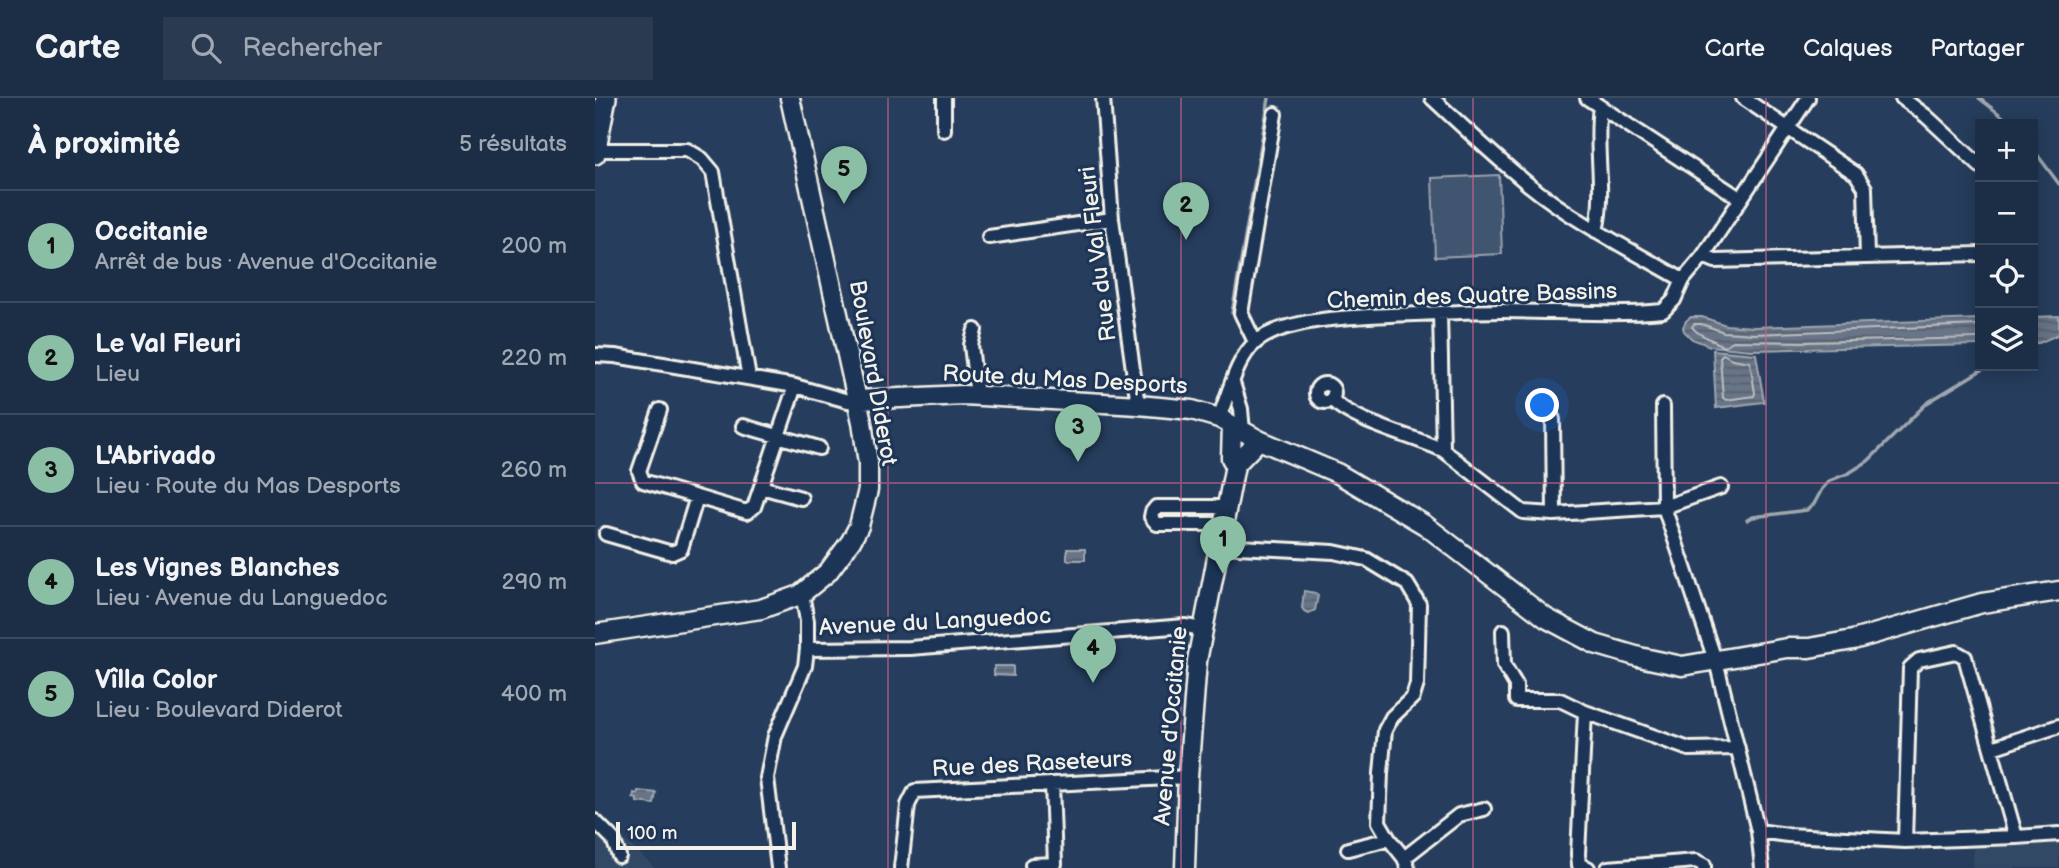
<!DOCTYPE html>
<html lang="fr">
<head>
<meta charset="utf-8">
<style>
  body { margin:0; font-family:"Balsamiq Sans",sans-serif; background:#293a51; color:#f1f3f6 }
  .controls { position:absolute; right:21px; top:21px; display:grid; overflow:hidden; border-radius:0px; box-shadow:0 4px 18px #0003 }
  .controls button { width:63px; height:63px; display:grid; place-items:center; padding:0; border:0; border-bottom:2px solid #3a4a5f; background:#1c2e46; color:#f1f3f6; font:35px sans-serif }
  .scale { position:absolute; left:21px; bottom:18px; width:180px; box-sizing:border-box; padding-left:7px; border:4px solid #f4f1e8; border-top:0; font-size:19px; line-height:24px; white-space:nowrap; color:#f4f1e8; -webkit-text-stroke:5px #1d3557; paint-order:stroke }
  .you { position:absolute; left:948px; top:308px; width:24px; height:24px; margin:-18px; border:5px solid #fff; border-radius:50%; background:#1a73e8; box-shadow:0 0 0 10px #1a73e833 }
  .badge { display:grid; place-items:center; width:46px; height:46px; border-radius:50%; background:#8abfa5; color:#111; font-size:23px; font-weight:700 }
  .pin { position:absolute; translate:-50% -58px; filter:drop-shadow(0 2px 4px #0008) }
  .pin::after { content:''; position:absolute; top:37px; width:24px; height:21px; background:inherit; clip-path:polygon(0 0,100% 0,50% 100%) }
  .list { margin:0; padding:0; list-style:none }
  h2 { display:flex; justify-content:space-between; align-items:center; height:91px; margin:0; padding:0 28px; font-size:30px }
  h2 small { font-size:23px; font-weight:400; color:#a0a8b3 }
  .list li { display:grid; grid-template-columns:46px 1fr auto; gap:21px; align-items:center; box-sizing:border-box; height:112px; padding:0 28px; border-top:2px solid #3a4a5f }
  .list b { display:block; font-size:26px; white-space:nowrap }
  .list p { margin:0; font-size:23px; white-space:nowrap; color:#a0a8b3 }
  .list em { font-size:23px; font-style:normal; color:#a0a8b3 }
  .icon { flex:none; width:38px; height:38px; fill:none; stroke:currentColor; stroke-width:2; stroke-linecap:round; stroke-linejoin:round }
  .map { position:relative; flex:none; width:1464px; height:770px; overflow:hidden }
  header { display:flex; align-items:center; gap:42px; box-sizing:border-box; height:98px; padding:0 35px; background:#1c2e46; border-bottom:2px solid #3a4a5f }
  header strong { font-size:33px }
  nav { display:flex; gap:38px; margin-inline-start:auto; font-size:24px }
  .search { width:490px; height:63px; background:#293a51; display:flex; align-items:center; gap:18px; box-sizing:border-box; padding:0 24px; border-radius:0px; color:#a0a8b3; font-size:26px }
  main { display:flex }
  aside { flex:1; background:#1c2e46 }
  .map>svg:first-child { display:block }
  .built { fill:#334966 }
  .green { fill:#40546f; stroke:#9aa2ac; stroke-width:2 }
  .water { fill:url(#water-rules); stroke:#9fa7ae; stroke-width:2 }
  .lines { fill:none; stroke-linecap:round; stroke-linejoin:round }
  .shore { stroke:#bcbfc2; stroke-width:2 }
  .stream { stroke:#9fa7ae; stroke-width:3.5 }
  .street-casing { stroke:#f4f1e8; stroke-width:18 }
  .secondary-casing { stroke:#f4f1e8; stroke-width:23 }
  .primary-casing { stroke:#f4f1e8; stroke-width:24 }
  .street { stroke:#1d3557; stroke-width:12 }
  .secondary { stroke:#1d3557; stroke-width:18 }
  .primary { stroke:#1d3557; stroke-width:19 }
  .grid { fill:none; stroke:#d4648c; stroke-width:2; stroke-opacity:0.55 }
  .labels { text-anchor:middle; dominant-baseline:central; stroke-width:6; stroke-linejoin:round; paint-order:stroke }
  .street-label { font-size:23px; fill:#f4f1e8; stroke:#1d3557 }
</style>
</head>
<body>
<header>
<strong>Carte</strong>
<div class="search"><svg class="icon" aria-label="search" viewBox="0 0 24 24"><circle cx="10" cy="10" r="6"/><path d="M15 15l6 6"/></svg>Rechercher</div>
<nav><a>Carte</a><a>Calques</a><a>Partager</a></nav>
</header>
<main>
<aside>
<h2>À proximité<small>5 résultats</small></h2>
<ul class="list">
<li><span class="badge">1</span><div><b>Occitanie</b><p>Arrêt de bus · Avenue d'Occitanie</p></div><em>200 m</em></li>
<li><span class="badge">2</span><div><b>Le Val Fleuri</b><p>Lieu</p></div><em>220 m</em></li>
<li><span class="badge">3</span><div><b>L'Abrivado</b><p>Lieu · Route du Mas Desports</p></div><em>260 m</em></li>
<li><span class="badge">4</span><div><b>Les Vignes Blanches</b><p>Lieu · Avenue du Languedoc</p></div><em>290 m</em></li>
<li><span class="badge">5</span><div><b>Vîlla Color</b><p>Lieu · Boulevard Diderot</p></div><em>400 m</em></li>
</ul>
</aside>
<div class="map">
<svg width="1464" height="770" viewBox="0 0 1464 770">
  <defs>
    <pattern id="water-rules" width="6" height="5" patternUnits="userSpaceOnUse" patternTransform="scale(1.75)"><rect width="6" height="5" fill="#677588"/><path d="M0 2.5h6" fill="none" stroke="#585e67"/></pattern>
  </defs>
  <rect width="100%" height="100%" fill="#263d5d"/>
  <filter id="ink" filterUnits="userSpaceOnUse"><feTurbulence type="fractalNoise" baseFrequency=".0143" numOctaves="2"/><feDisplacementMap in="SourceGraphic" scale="14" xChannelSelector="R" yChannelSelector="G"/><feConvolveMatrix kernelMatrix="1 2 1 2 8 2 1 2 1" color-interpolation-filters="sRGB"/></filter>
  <g filter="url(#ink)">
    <!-- built -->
    <path class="built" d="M0,714l60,56h-60z
      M1464,742v28h-86l1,-21z"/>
    <!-- green -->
    <path class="green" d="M904,77l3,79 -67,3 -3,-79z"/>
    <!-- water -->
    <path class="water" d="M1464,218v18l-20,9h-6v-26z
      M1096,219h11l24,8 28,2 226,-8v26l-229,5 -41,-4 -18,-7 -8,-8 -1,-4 3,-6z
      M1118,252l43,4 8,48 -48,6z
      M472,451h18v11h-18z
      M709,493l10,2 4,3 -3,14 -6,3 -5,-2 -2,-3z
      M399,568h19v10l-19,-1z
      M43,693l18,2 -2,11 -17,-2v-3l-4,-1 1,-5 4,1z"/>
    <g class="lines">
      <!-- shore -->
      <path class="shore" d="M1385,227l-226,9 -30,-2 -23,-8h-7l-2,3c7,10 21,11 31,20l10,-6 74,1 173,-4
        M1128,256l9,5 18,3 5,31 -1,3 -28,4 -3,-2 -3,-41z"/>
      <!-- stream -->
      <path class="stream" d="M1384,0l33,26
        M1438,51l26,35
        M637,215l37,-215
        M1152,422l6,-3 54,-7 7,-6 8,-15 7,-8 20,-8 19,-12 59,-58 61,-37"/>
      <!-- street casing -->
      <g class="street-casing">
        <path id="street" d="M508,0l9,121 26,186
          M837,0c31,29 63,59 96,86 47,38 103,66 155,96
          M992,0l154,101
          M1148,0l113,76 9,14 2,69
          M1307,0l24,18 54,50
          M349,32v-32
          M1,52h91l15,9 11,13 36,206
          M1001,133c10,-40 -2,-84 4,-124
          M394,139l123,-18
          M1108,158l12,5 265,-7
          M845,215l3,137 80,62 31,2 110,-7 57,-20
          M380,232l-4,15 6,51
          M660,244l-14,-29 34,-199
          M0,257l20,1 180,30 53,15 10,-1
          M638,285l8,26 2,22
          M721 295a9 9 0 1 1 18 0a9 9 0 1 1-18 0Z
          M736,301c22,23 82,37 112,51
          M1068,308l1,101 54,162 40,162 4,37
          M65,312l-21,61 4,10 104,31 7,-5 41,-121
          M624,320c9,-22 18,-61 37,-76 29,-24 97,-25 134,-27 38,-1 75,-4 112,-4 53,0 108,5 161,0l11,-11 9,-20 20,-24 105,-158
          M958,321l1,95
          M148,328l76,22
          M166,389l40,11
          M629,426h-67l-6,-7 1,-5 4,-5h71
          M11,436l66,19 9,-4 16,-52
          M625,448l114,6 32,7 41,25 12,20 -2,80 -4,13 -21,20 -7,13 -4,43 -2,49 10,17 15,19 4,10
          M908,533l1,34 12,20v15h44l25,12 104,37 49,-1
          M212,551l103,-1 275,-22 19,3
          M990,614l-7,142 1,11 9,3
          M1397,650l67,-22
          M0,723l18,18 6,17
          M1163,733l30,4 117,6 111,-4 43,-3
          M1310,743l5,-173 9,-8 37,-8 9,5 51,180
          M753,751l41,-10
          M809,760l55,-43 25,-6
          M437,767l23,-1 -3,-80
          M183,770l-11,-90 8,-42 30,-70 2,-17v-28l-4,-22 -3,-4
          M306,770l7,-63 7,-14 273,-14
          M1013,770l88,-7 8,4v3"/>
      </g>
      <!-- secondary casing -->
      <g class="secondary-casing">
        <path id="secondary" d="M263,302l105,-5 175,10 54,5 27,8 40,22 78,33 88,52 121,93 49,26 44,13 43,9 105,-18h22l44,-8 129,-37 77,-12
          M637,327l-1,33 4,7
          M0,536l166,-25 39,-14 28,-23 23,-31 8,-15 9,-36v-27l-6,-41 -72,-324
          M590,770l3,-91 9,-116 38,-196 24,-25"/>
      </g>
      <!-- primary casing -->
      <g class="primary-casing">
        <path id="primary" d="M0,56l11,-56"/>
      </g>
      <!-- street -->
      <use href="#street" class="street"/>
      <!-- secondary -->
      <use href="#secondary" class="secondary"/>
      <!-- primary -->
      <use href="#primary" class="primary"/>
    </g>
  </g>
  <!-- grid -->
  <path class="grid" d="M293,0v770M586,0v770M878,0v770M1171,0v770M0,385h1464"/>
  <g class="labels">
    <!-- street labels -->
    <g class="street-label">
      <text transform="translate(503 156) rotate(-97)">Rue du Val Fleuri</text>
      <text transform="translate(877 198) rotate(-2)">Chemin des Quatre Bassins</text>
      <text transform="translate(278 275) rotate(80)">Boulevard Diderot</text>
      <text transform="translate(470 282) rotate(3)">Route du Mas Desports</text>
      <text transform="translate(340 524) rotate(-3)">Avenue du Languedoc</text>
      <text transform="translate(576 628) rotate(-85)">Avenue d'Occitanie</text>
      <text transform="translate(437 666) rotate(-3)">Rue des Raseteurs</text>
    </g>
  </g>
</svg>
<div class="controls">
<button>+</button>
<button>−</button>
<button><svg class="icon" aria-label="locate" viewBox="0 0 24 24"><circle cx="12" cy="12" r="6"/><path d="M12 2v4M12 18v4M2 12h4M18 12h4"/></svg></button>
<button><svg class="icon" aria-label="layers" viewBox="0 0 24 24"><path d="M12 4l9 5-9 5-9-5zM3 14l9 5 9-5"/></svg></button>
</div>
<div class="scale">100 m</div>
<div class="you"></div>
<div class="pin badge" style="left:628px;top:476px">1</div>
<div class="pin badge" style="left:591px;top:142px">2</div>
<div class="pin badge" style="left:483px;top:364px">3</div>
<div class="pin badge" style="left:498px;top:585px">4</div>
<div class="pin badge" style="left:249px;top:106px">5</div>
</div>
</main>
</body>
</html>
